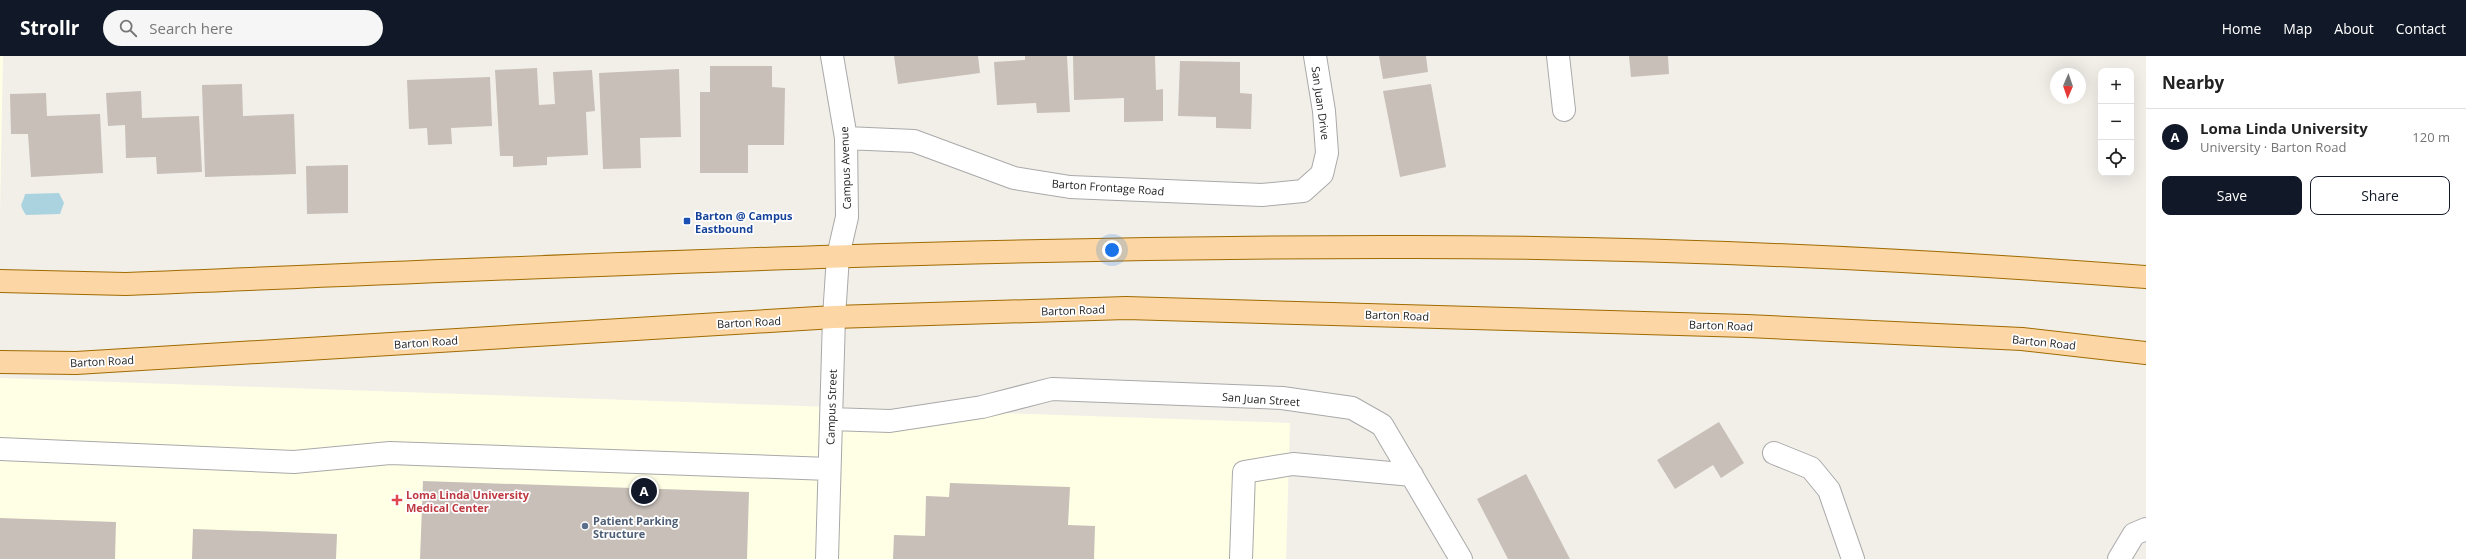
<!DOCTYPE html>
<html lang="en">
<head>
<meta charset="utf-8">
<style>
  body { margin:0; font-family:"Open Sans",sans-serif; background:#f6f6f6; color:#222 }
  .controls { position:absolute; right:12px; top:12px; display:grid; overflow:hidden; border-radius:8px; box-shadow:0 4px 16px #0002 }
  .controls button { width:36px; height:36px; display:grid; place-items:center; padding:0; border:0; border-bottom:1px solid #e0e0e0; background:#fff; color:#222; font:20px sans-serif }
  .compass { position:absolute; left:2050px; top:12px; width:36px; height:36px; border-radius:50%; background:#fff; box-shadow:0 4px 16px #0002; rotate:182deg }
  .you { position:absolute; left:1112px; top:194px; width:14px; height:14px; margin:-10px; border:3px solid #fff; border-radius:50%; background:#1a73e8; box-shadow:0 0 0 6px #1a73e833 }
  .badge { display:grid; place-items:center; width:26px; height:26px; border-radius:50%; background:#111827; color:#fff; font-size:13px; font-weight:700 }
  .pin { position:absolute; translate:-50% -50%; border:2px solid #fff; box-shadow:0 1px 4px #0006 }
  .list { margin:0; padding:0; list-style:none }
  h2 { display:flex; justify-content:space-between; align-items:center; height:52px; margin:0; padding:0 16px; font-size:17px }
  h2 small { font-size:13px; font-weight:400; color:#767676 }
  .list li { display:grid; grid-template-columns:26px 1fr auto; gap:12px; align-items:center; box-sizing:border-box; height:56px; padding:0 16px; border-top:1px solid #e0e0e0 }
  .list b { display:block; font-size:15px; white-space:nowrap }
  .list p { margin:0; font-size:13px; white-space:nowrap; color:#767676 }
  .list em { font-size:13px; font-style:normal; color:#767676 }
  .actions { display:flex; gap:8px; padding:12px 16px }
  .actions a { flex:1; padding:9px 0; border:1px solid #111827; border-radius:8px; text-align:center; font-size:14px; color:#111827 }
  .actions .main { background:#111827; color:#fff }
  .icon { flex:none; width:22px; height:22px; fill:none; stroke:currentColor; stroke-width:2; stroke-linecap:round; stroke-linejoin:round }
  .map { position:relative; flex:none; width:2146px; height:503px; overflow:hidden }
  header { display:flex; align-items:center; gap:24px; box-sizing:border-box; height:56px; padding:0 20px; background:#111827; color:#fff }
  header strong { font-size:19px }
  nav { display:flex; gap:22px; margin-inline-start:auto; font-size:14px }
  .search { width:280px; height:36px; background:#f6f6f6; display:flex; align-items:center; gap:10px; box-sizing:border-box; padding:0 14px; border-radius:22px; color:#767676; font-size:15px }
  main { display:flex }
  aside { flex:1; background:#fff }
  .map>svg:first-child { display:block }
  .education { fill:#ffffe5 }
  .water { fill:#aad3df }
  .building { fill:#c7bfb8 }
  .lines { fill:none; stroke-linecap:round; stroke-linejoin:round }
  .minor-casing { stroke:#a9a9a9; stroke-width:24 }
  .major-casing { stroke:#a06b00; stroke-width:24 }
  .minor { stroke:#fff; stroke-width:22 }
  .major { stroke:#fcd6a4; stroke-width:22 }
  .transit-dot { fill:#1a4fb4; stroke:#fff; stroke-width:1.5 }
  .health-dot { fill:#e0444e; stroke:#fff; stroke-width:1.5 }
  .service-dot { fill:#5c6f8a; stroke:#fff; stroke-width:1.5 }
  .labels { text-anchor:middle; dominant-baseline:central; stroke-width:3.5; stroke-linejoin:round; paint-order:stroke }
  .street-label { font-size:11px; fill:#222; stroke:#fff }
  .transit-label { font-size:11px; font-weight:bold; fill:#164399; stroke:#fff; text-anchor:start }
  .health-label { font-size:11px; font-weight:bold; fill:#be3a42; stroke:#fff; text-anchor:start }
  .service-label { font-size:11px; font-weight:bold; fill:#4e5e75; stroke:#fff; text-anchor:start }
</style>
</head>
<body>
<header>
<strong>Strollr</strong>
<div class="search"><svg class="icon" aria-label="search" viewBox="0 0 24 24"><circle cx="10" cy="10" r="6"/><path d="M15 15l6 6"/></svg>Search here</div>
<nav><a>Home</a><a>Map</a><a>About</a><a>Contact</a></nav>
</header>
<main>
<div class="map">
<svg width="2146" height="503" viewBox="0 0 2146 503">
  <rect width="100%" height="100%" fill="#f2efe9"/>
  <!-- education -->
  <path class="education" d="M0,0h3l-3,157z
    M0,322l1290,45 -4,136h-1286z"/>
  <!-- water -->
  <path class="water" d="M59,137l5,10 -4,11 -34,1c-8,-13 -4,-8 -1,-21z"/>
  <!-- building -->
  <path class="building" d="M894,0h84l2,17 -82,11z
    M1025,0h42l3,56 -33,1 -1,-10 -39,2 -3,-43 31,-2z
    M1073,0h82l1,34 7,-1v32l-39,1v-24l-50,2z
    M1379,0h47l2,16 -45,7z
    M1629,0h39l1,18 -38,3z
    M1180,5l60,1v31l12,1 -1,35 -35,-1v-11l-38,-1z
    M710,10h62v21l13,1 -1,57h-36v28h-48v-81h10z
    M537,12l2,37 16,-1 -2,-32 39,-2 3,41 -9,1 2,43 -41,2v8l-34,2v-11h-13l-5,-86z
    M679,13l2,68 -41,1 1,30 -38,1 -4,-96z
    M490,21l2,49 -41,2 1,16 -24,1 -1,-17 -18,1 -2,-49z
    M242,28l1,32 51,-2 2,60 -91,3 -3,-92z
    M1431,28l15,83 -46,10 -17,-86z
    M141,35l1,27 57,-2 3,56 -45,2 -1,-17 -30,1 -1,-33 -17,1 -2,-33z
    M46,37l1,23 53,-2 3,59 -72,4 -3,-43h-17l-1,-40z
    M348,109v48l-41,1 -1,-48z
    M1719,366l25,41 -23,15 -8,-13 -38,24 -18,-29z
    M1526,418l44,85h-62l-31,-60z
    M423,425l326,11 -2,67h-327z
    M950,427l120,4 -2,38 27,1 -1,33h-201l1,-24 31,1 1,-40 23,1z
    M0,462l116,4 -1,37h-115z
    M193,473l144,5 -1,25h-144z"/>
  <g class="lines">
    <!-- minor casing -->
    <g class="minor-casing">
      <path id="minor" d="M1558,0l6,54
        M846,82l68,3 100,37 56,9 192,8 41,-4 19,-17 5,-21 -3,-42 -9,-55
        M831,363l59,2 92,-14 70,-18 230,9 70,10 30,17 79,134
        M0,393l294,13 96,-9 439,16
        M1774,397l37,15 18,22 24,69
        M827,503l7,-242 4,-61 9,-39 -1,-79 -14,-82
        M1241,503l3,-87 49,-8 119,11
        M2119,503l15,-25 12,-5"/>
    </g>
    <!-- major casing -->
    <g class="major-casing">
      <path id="major" d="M0,225l126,3c420,-17 839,-37 1259,-37 254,-1 508,11 761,30
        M0,306l76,1 758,-46 292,-9 621,18 275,13 124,14"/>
    </g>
    <!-- minor -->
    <use href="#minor" class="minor"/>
    <!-- major -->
    <use href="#major" class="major"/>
  </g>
  <!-- markers -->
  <rect class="transit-dot" x="683" y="161" width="8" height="8" rx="2"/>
  <path class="health-dot" d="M395 438h4v4h4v4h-4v4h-4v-4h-4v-4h4z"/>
  <circle class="service-dot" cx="585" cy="470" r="4"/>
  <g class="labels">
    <!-- street labels -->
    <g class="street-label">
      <text transform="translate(1321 47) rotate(82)">San Juan Drive</text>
      <text transform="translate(845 112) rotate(-92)">Campus Avenue</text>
      <text transform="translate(1108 131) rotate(4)">Barton Frontage Road</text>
      <text transform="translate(1073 254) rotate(-2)">Barton Road</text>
      <text transform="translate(1397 259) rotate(2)">Barton Road</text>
      <text transform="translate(749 266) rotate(-3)">Barton Road</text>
      <text transform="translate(1721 269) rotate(2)">Barton Road</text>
      <text transform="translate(426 286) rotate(-4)">Barton Road</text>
      <text transform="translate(2044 286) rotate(6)">Barton Road</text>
      <text transform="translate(102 305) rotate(-3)">Barton Road</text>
      <text transform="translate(1261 343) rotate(4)">San Juan Street</text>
      <text transform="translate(831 351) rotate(-88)">Campus Street</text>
    </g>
    <!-- transit labels -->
    <g class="transit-label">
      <text x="695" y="159">Barton @ Campus<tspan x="695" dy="13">Eastbound</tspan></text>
    </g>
    <!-- health labels -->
    <g class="health-label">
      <text x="406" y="438">Loma Linda University<tspan x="406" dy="13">Medical Center</tspan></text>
    </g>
    <!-- service labels -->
    <g class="service-label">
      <text x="593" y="464">Patient Parking<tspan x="593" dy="13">Structure</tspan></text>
    </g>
  </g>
</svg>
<div class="controls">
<button>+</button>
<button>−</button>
<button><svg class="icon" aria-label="locate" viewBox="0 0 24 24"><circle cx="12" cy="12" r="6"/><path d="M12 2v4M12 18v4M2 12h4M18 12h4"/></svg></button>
</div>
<svg class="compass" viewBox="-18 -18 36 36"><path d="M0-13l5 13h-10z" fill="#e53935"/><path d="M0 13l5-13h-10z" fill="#767676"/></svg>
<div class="you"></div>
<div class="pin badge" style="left:644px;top:435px">A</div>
</div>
<aside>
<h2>Nearby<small></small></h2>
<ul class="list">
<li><span class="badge">A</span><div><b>Loma Linda University</b><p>University · Barton Road</p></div><em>120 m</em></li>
</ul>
<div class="actions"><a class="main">Save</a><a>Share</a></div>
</aside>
</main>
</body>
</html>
